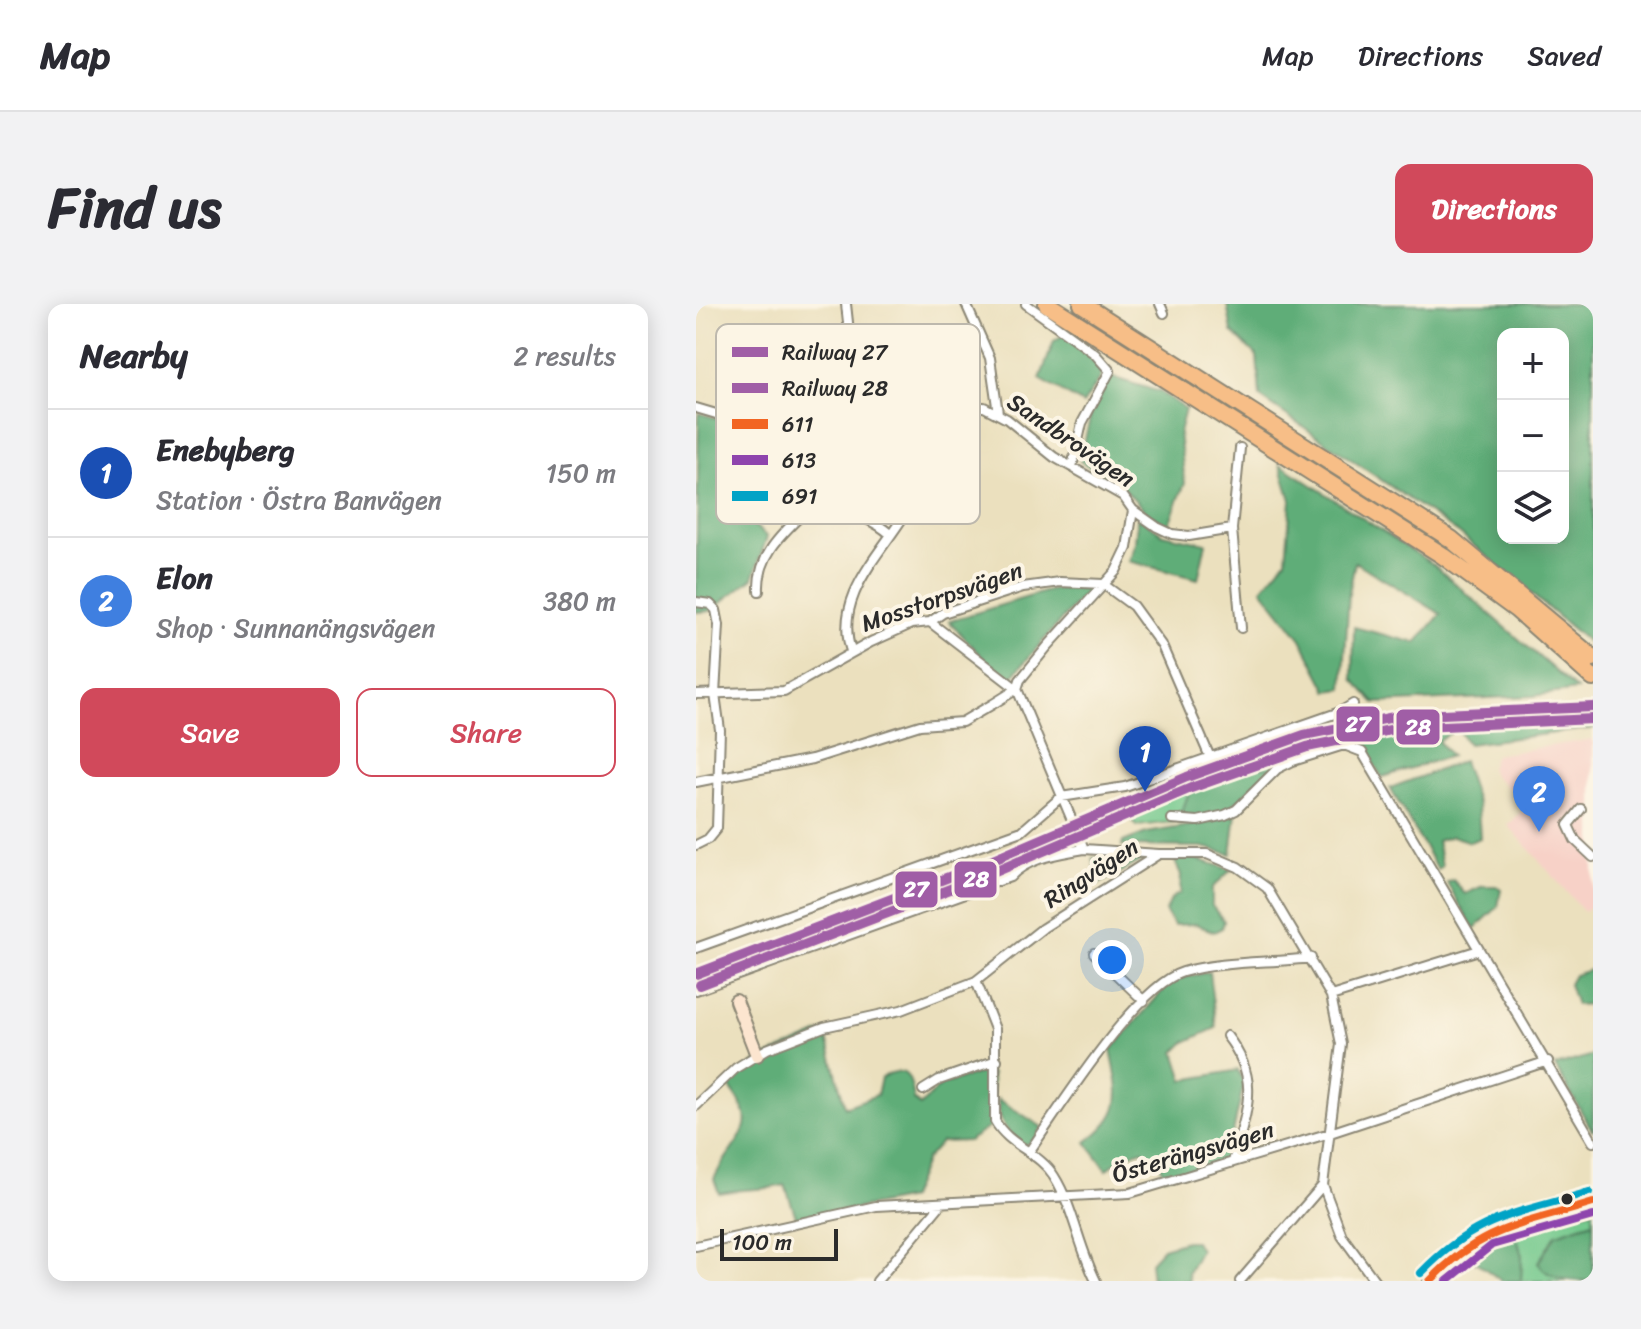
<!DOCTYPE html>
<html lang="en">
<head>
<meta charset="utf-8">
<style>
  body { margin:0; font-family:Sriracha,sans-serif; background:#f2f2f3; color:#2b2b33 }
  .controls { position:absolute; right:24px; top:24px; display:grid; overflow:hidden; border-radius:16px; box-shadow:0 4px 20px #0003 }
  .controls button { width:72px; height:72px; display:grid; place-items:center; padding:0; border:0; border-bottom:2px solid #e1e1e2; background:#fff; color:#2b2b33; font:40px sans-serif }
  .scale { position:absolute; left:24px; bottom:20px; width:118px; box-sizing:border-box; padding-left:8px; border:4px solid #2b2b2b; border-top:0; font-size:22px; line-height:28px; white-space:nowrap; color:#2b2b2b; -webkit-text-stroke:6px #fcf5e5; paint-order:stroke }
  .you { position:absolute; left:416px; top:656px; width:28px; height:28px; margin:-20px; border:6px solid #fff; border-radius:50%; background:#1a73e8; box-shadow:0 0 0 12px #1a73e833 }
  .badge { display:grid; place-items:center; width:52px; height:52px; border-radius:50%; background:#d1495b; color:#fff; font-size:26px; font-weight:700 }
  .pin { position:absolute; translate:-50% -66px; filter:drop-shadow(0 2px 4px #0008) }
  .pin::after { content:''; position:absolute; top:42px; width:28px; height:24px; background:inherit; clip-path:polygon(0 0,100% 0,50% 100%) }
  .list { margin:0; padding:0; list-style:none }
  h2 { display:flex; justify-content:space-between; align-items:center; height:104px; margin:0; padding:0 32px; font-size:34px }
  h2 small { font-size:26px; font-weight:400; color:#7c7c81 }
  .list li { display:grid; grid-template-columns:52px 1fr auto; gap:24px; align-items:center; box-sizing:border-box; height:128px; padding:0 32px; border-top:2px solid #e1e1e2 }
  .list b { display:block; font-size:30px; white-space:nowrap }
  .list p { margin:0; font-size:26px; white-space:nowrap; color:#7c7c81 }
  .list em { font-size:26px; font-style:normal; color:#7c7c81 }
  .actions { display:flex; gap:16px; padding:24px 32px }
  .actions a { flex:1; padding:18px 0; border:2px solid #d1495b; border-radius:16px; text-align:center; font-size:28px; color:#d1495b }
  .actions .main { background:#d1495b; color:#fff }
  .icon { flex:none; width:44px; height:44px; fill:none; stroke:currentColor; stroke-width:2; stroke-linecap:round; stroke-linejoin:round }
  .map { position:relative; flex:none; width:897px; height:977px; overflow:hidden; border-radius:16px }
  header { display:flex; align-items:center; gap:48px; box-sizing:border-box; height:112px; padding:0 40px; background:#fff; border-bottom:2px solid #e1e1e2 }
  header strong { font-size:38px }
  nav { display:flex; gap:44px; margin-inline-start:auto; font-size:28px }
  .intro { display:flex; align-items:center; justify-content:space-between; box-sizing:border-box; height:192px; padding:0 48px }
  h1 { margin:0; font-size:56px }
  .button { padding:20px 36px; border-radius:16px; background:#d1495b; color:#fff; font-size:28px; font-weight:700 }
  main { display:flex; gap:48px; padding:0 48px }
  aside { flex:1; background:#fff; border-radius:16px; box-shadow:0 4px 20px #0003 }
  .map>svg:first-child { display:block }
  .built { fill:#f7d1c7 }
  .green { fill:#74c98d; stroke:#507a5c; stroke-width:2 }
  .forest { fill:#5fad78; stroke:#456c52; stroke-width:2; fill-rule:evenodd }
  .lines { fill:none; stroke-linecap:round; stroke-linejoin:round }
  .stream { stroke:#45abc5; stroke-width:2 }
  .minor-casing { stroke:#8b8674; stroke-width:12 }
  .secondary-casing { stroke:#8b8674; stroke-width:16 }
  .motorway-casing { stroke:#8b8674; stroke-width:20 }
  .minor { stroke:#fff; stroke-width:8 }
  .secondary { stroke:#fce5cf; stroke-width:12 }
  .motorway { stroke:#f7be87; stroke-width:16 }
  .bus-1-casing { stroke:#fcf5e5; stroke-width:14 }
  .bus-2-casing { stroke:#fcf5e5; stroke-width:14 }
  .bus-3-casing { stroke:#fcf5e5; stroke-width:14 }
  .bus-1 { stroke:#f26522; stroke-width:8 }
  .bus-2 { stroke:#8e44ad; stroke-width:8 }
  .bus-3 { stroke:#02a3c6; stroke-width:8 }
  .rail-1-casing { stroke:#fcf5e5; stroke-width:16 }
  .rail-2-casing { stroke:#fcf5e5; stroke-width:16 }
  .rail-1 { stroke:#a05ea6; stroke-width:10 }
  .rail-2 { stroke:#a05ea6; stroke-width:10 }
  .bus-dot { fill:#2b2b2b; stroke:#fcf5e5; stroke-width:3 }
  .labels { text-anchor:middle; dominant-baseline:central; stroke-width:8; stroke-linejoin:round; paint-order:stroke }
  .street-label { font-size:24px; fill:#2b2b2b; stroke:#fcf5e5 }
  .key { fill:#fcf5e5; stroke:#bdb8ad; stroke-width:2 }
  .key-label { font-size:22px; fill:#2b2b2b }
  .line-badge { stroke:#fcf5e5; stroke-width:3 }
  .badge-label { font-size:22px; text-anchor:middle; font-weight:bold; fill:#fff }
</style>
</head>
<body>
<header>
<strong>Map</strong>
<nav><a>Map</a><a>Directions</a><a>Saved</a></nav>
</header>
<div class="intro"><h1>Find us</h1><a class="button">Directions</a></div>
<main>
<aside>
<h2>Nearby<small>2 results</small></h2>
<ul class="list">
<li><span class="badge" style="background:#1a4fb4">1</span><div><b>Enebyberg</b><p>Station · Östra Banvägen</p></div><em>150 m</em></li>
<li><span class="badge" style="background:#3f7fe0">2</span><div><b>Elon</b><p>Shop · Sunnanängsvägen</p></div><em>380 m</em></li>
</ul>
<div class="actions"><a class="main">Save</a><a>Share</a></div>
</aside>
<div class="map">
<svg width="897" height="977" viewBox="0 0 897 977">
  <rect width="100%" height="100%" fill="#fcf5e5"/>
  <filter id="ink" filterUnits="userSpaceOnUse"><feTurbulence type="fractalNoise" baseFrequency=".0125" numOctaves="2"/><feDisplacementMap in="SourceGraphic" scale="16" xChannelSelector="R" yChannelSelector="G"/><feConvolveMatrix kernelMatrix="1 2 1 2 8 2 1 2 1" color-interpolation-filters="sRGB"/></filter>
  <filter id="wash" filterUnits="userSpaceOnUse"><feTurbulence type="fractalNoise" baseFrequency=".006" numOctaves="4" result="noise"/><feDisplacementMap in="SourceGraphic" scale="32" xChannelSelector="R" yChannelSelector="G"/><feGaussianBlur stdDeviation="1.8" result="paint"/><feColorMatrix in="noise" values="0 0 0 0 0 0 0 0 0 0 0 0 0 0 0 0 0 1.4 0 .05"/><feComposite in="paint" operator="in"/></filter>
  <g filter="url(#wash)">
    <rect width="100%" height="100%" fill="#ebe0be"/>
    <!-- built -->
    <path class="built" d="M897,435v166l-9,7 -76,-87 20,-20 -35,-30 -3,-7 5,-13z"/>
    <!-- green -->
    <path class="green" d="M652,425l4,12 -41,8 -40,19 -15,-3 -19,8 -13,-4z
      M497,477l-12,34 3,6 -47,5 -10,-11 4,-9z
      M376,529l4,11 -14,11 -198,69 4,-7 161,-62z
      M897,906v12l-37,12 -18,29 26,18h-43l1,-25 -8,-28z"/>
    <!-- forest -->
    <path class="forest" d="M531,0h366v342l-133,-112 -200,-137 -3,-41 -25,-24zM807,30h60v204h-60z
      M370,29l36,33 -1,11 -18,27 -43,-25 14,-38z
      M415,73l49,15 25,17 -6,24 6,50 -17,43 -22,-14 -21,-23 -45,-28 12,-52z
      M3,109l24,7 3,80 41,37 -14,41 -43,33 -14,1z
      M584,160l154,101 143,125 -44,6 -158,7 -22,-24 1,-52 62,16 25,-29 -86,-52 -6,31 -6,96 -15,2 -27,-52 -39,-50 24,-29 5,-60z
      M444,214l23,16 43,9 -8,36 -70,-18 7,-18 2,-24z
      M393,284l-78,90 -26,-18 -36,-39 105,-32z
      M897,409v15l-125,16 -11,-15 -19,12 13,15 -69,21 -20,-32 -10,-4 -4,-12z
      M767,457l15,44 2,33 -10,4 -18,-6 -15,5 5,25 -4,4 -48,-82z
      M560,461l15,3 -41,40 -46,13 -3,-6 12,-34 31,-12 13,4z
      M540,510l-5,40 -28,-7 -81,-1 1,-4 23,-9 65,-11z
      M443,551l7,3 -47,26 -6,-26z
      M498,554l37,12 -19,18v18l12,15 -2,7 -8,4 -18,-8 -22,1 -9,-14 7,-13 8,-5 1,-18 -7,-16z
      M757,576l12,14 18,-8h13l5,4 -3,17 -24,22 -27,-46z
      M897,665v35l-17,1 -7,-21 5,-9z
      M513,668l7,56 -31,14 -10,10 9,28 54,-10 6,13 -17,76 -63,18 -4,-14 -17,-13 -20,6 -16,14 -21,-28c41,-30 34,-47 25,-92l61,-70z
      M129,727l20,76 32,-12 4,-17c25,-15 30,-2 33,22l6,6 21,-21 47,-15 4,4 1,51 -25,16 -27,1 -15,17 -16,39 -113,22 -12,-35c-24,6 -43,3 -66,8l-5,-14c22,-46 52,-50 12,-96l34,-24z
      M897,751v75h-1l-37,-64z
      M302,795l44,28 -8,13 -10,5c-19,-13 -26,-23 -26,-46z
      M897,918v59c-20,0 -44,0 -55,-18l18,-29z
      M818,924l8,28 -1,25h-19l-29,-21 -1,-7 12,-12z
      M490,937h9l5,9 -12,23 1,8h-37l-2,-19 13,-14z"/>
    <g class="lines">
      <!-- stream -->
      <path class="stream" d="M747,414l139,5 11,-4"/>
    </g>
  </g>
  <g filter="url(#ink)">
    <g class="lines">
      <!-- minor casing -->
      <g class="minor-casing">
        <path id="minor" d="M150,0l9,83
          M270,0l24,54 8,55
          M330,0l69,50 15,17 -28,52 -10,44
          M464,0l4,9
          M0,104l54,16 30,-7 75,-30 14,-1 70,21h45l23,12 47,38 69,39 10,14 24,17 15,7 17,2 43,-7
          M54,120c16,33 34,70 72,81 27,9 46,10 68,29
          M544,144l-8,81 9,99
          M63,287c-2,-40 30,-63 55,-88
          M0,298l14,2 6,6 3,15 -4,69 5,36 -3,98 -9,11 -12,6
          M234,318l87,67 67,160 75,5
          M155,347c-20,-62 44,-108 67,-160 12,-25 15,-57 21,-84
          M0,390l88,-3 87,-49 40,-18 19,-2 13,-9 80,-26 37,-5 43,2 30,22 29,40 47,109
          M0,478l116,-23 108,-34 42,-3 31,-18 24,-15 3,-9 27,-33 69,-76 11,-23 6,-38
          M885,505l-13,16 7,15 18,17
          M476,515l26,2 27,-6 11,-5 41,-41 16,-8 51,-16 18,7 231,390
          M0,644l326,-117 39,-34 64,-10 215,-75 13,-8
          M398,649l50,48
          M280,677l19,48v92c13,24 45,32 59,55 19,30 25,72 42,105
          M0,686l314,-113c18,-20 48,-23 74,-28
          M635,692l148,-46
          M531,732c35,45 19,75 6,126
          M227,786l16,-10 58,-20
          M0,802l40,-38 31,-19 57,-22 77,-17 75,-29 67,-53 116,-74h48l31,13 29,21 64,108 10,48 -18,141 19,51 33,45
          M333,848c30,-43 107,-166 154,-180 37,-11 89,-9 128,-14
          M0,942l180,-40 254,-13 200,-60 218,-72
          M181,977l65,-78
          M544,977l83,-96"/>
      </g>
      <!-- secondary casing -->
      <g class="secondary-casing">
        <path id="secondary" d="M40,697l21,54
          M734,977c56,-65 91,-53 163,-78"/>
      </g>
      <!-- motorway casing -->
      <g class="motorway-casing">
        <path id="motorway" d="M351,0l395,251 75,55 76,68
          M386,0l369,235 142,119"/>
      </g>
      <!-- minor -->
      <use href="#minor" class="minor"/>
      <!-- secondary -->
      <use href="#secondary" class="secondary"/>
      <!-- motorway -->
      <use href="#motorway" class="motorway"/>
      <!-- bus-1 casing -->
      <g class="bus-1-casing">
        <path id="bus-1" d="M734,977c54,-56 93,-56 163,-78"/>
      </g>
      <!-- bus-2 casing -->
      <g class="bus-2-casing">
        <path id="bus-2" d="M751,977l45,-36 101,-29"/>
      </g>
      <!-- bus-3 casing -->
      <g class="bus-3-casing">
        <path id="bus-3" d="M725,969c56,-58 96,-59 168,-81"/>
      </g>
      <!-- bus-1 -->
      <use href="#bus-1" class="bus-1"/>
      <!-- bus-2 -->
      <use href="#bus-2" class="bus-2"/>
      <!-- bus-3 -->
      <use href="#bus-3" class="bus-3"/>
      <!-- rail-1 casing -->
      <g class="rail-1-casing">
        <path id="rail-1" d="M0,670l292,-112 199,-85 117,-42 95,-19 194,-9"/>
      </g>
      <!-- rail-2 casing -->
      <g class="rail-2-casing">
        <path id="rail-2" d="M4,681l292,-112 199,-85 116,-41 93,-19 193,-9"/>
      </g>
      <!-- rail-1 -->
      <use href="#rail-1" class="rail-1"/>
      <!-- rail-2 -->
      <use href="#rail-2" class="rail-2"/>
    </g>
  </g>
  <!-- markers -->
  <circle class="bus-dot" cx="871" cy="895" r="7"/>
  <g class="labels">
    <!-- street labels -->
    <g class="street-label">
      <text transform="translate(375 136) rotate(34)">Sandbrovägen</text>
      <text transform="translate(246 293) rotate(-19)">Mosstorpsvägen</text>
      <text transform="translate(395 569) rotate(-33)">Ringvägen</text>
      <text transform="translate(497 848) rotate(-16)">Österängsvägen</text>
    </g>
  </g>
  <!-- legend -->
  <rect x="20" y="20" width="264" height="200" rx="12" class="key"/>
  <rect x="36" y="43" width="36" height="10" fill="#a05ea6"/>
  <rect x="36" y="79" width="36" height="10" fill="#a05ea6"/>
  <rect x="36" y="115" width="36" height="10" fill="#f26522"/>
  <rect x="36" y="151" width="36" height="10" fill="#8e44ad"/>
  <rect x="36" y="187" width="36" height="10" fill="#02a3c6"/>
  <g class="key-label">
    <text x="86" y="56">Railway 27</text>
    <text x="86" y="92">Railway 28</text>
    <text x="86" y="128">611</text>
    <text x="86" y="164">613</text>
    <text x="86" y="200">691</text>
  </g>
  <g class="line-badge">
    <rect x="639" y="401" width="46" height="38" rx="8" fill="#a05ea6"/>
    <rect x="699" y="404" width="46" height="38" rx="8" fill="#a05ea6"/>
    <rect x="257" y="556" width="45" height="39" rx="8" fill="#a05ea6"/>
    <rect x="198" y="566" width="45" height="39" rx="8" fill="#a05ea6"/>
  </g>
  <g class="badge-label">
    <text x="662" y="428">27</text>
    <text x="722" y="431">28</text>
    <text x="280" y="583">28</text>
    <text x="220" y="593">27</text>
  </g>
</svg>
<div class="controls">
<button>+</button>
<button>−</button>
<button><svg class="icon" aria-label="layers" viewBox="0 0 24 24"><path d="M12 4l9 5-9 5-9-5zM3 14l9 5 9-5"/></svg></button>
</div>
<div class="scale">100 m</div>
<div class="you"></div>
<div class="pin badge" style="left:449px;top:488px;background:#1a4fb4">1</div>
<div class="pin badge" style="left:843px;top:528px;background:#3f7fe0">2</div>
</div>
</main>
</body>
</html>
